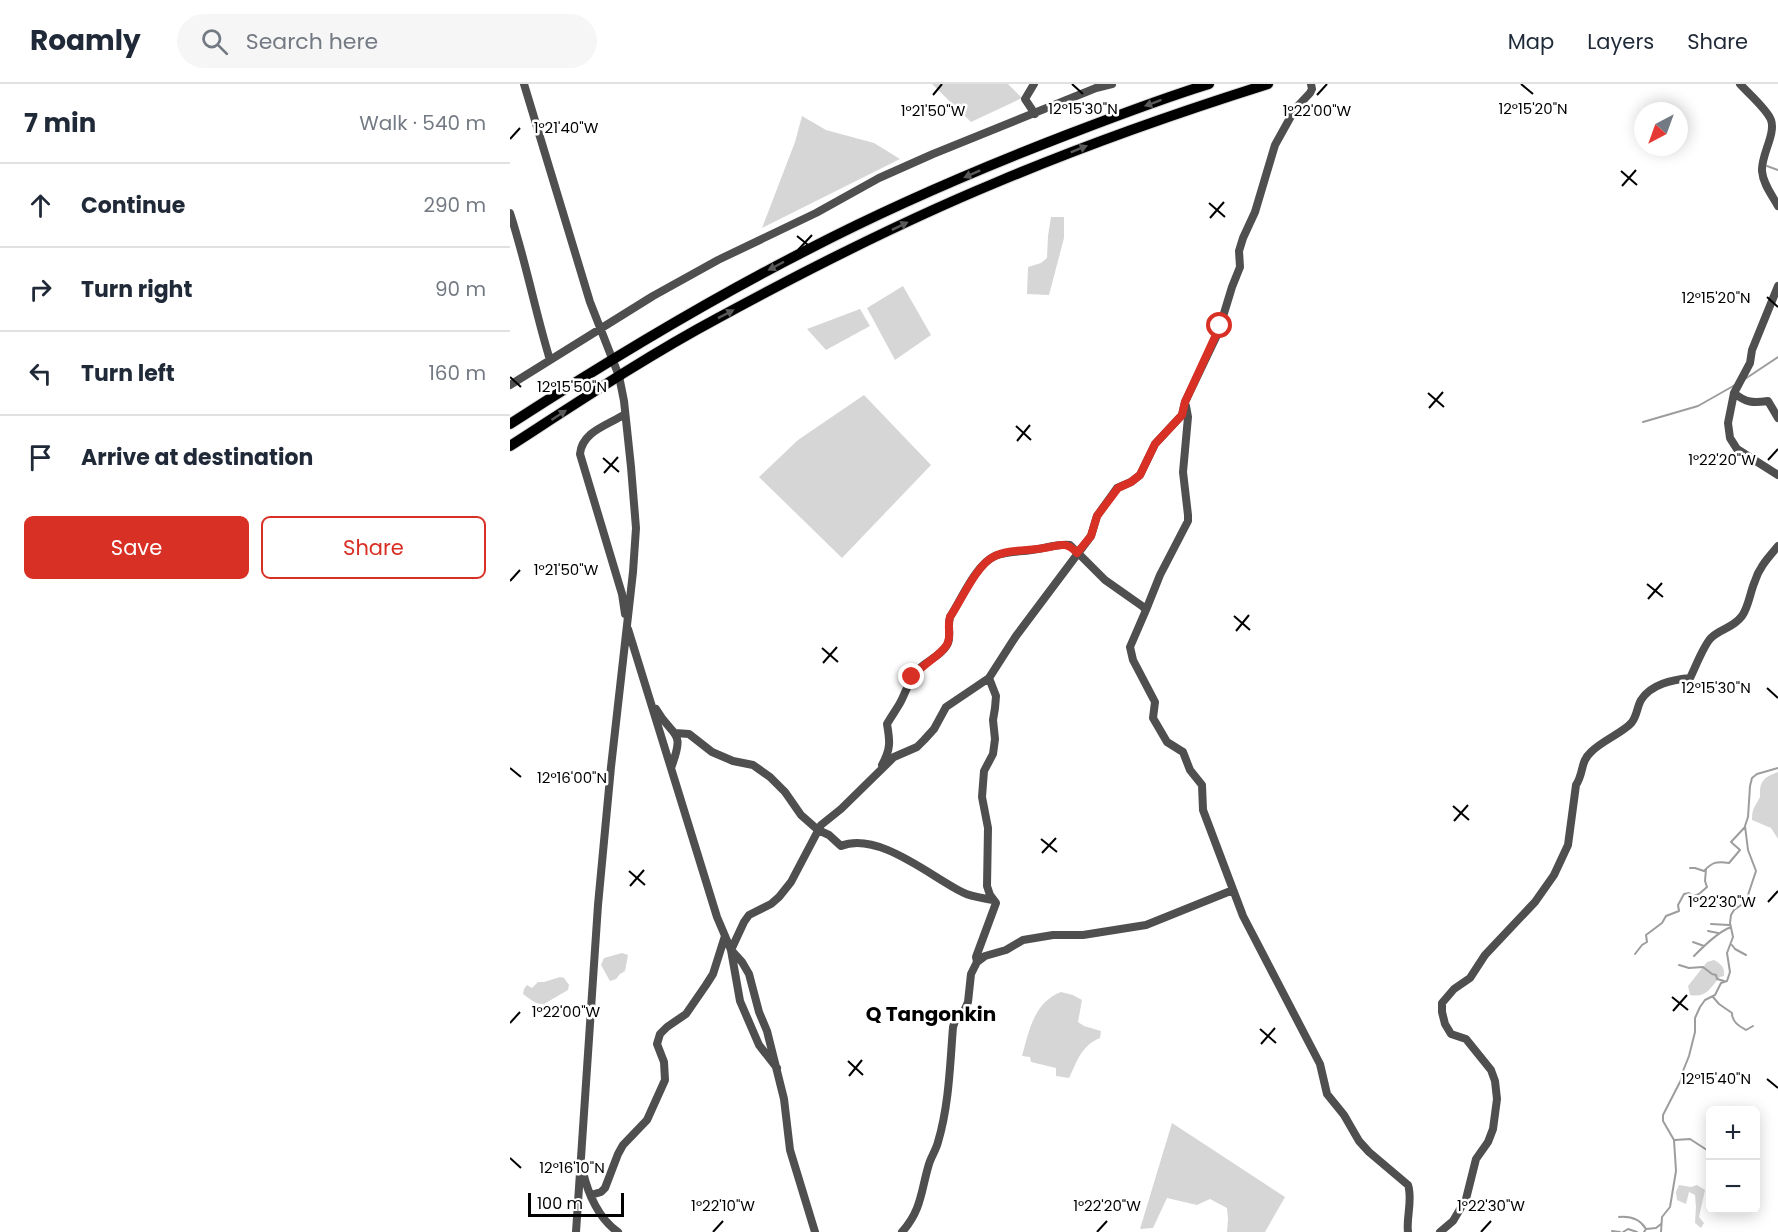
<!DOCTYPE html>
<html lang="en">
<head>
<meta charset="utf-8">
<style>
  body { margin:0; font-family:Poppins,sans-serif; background:#f6f6f7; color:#1f2937 }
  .controls { position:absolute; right:18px; bottom:18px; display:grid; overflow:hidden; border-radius:9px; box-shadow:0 3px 15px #0003 }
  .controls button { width:54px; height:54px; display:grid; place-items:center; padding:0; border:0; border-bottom:2px solid #e0e1e3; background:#fff; color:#1f2937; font:30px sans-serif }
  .compass { position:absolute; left:1124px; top:18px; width:54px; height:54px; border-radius:50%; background:#fff; box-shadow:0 3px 15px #0003; rotate:221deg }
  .scale { position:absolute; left:18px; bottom:15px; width:96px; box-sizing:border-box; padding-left:6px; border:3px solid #000; border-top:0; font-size:16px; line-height:21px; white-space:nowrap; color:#000; -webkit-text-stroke:4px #fff; paint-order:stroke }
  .stop { position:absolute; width:18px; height:18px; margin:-14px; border:4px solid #d93025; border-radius:50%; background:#fff }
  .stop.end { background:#d93025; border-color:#fff; box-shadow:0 2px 6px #0008 }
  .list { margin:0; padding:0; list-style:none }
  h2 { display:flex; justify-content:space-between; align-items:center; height:78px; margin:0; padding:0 24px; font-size:26px }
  h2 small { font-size:20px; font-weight:400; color:#747a83 }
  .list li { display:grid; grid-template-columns:39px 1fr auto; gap:18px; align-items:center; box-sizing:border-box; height:84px; padding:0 24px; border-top:2px solid #e0e1e3 }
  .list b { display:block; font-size:22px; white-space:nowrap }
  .list em { font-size:20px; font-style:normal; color:#747a83 }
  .actions { display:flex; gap:12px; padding:18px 24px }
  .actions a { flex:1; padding:14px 0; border:2px solid #d93025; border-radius:9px; text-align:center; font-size:21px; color:#d93025 }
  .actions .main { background:#d93025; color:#fff }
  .icon { flex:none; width:33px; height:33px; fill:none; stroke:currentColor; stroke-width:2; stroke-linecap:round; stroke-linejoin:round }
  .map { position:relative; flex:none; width:1268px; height:1148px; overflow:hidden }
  header { display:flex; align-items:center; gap:36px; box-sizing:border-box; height:84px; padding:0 30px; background:#fff; border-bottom:2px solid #e0e1e3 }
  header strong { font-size:28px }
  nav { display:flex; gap:33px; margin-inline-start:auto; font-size:21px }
  .search { width:420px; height:54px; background:#f6f6f7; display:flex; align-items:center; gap:15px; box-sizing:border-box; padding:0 21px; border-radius:33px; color:#747a83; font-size:22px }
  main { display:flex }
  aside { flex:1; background:#fff }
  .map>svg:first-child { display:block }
  .green { fill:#d6d6d6 }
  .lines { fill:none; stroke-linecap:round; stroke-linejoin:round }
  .stream { stroke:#9d9d9d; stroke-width:2 }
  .highway-casing { stroke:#dbdbdb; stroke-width:12 }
  .minor { stroke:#4f4f4f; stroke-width:8 }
  .highway { stroke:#000; stroke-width:10 }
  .oneway { fill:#595959 }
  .route { stroke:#d93025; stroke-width:8 }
  .ticks { fill:none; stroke:#000; stroke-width:2 }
  .labels { text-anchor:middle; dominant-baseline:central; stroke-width:5; stroke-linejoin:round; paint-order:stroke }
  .quarter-label { font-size:20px; font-weight:bold; fill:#000; stroke:#fff }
  .ticks-label { font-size:15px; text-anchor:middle; fill:#000; stroke:#fff; stroke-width:5; stroke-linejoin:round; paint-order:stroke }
</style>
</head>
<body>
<header>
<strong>Roamly</strong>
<div class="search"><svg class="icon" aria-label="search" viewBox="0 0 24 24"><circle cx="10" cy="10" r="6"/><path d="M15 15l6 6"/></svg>Search here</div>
<nav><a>Map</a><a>Layers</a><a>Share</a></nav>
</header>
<main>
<aside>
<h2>7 min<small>Walk · 540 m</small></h2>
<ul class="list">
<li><svg class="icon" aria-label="ahead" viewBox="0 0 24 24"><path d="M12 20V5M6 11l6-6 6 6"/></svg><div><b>Continue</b></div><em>290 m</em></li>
<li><svg class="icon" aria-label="right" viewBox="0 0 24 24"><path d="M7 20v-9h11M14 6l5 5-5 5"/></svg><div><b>Turn right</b></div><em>90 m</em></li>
<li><svg class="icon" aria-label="left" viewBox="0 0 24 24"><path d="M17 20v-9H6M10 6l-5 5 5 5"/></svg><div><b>Turn left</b></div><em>160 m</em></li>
<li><svg class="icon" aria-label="arrive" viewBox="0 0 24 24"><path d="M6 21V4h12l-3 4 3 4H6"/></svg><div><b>Arrive at destination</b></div></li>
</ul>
<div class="actions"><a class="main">Save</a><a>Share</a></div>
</aside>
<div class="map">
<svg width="1268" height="1148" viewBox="0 0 1268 1148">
  <rect width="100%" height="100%" fill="#fff"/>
  <!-- green -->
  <path class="green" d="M422,0h76l14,14 -51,24z
    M292,32l24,14 48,13 26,16 -138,69 33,-86z
    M541,133h13v21l-15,57 -22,-1 1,-27 13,-4 6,-5 1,-22z
    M393,202l28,49 -36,25 -28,-52z
    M350,225l10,17 -44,24 -19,-21z
    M354,311l67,70 -89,93 -83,-81 39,-37z
    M1268,688v67l-7,-11 -19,-8c0,-12 3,-13 8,-23 -1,-16 4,-20 18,-25z
    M112,869l6,2 -3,16 -5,3 -4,5 -6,2 -9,-16 3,-7z
    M1204,876c7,4 11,7 10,16l-4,1c-10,11 -13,21 -30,18l-2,-9 19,-24z
    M50,893l4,1 5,7 -1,5 -24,14c-8,1 -14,-5 -21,-10l1,-5 3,-4 5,3 6,-6h6z
    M551,908l12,3 9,5 -4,22 6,4 17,5 -1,7c-19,8 -22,22 -31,40l-13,-2v-8l-25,-6 -1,-5 -8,-1c7,-25 12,-54 39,-64z
    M662,1039l113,74 -20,35h-38l1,-13 -1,-11 -17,-9 -13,6 -30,-7 -14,30 -13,1z
    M1169,1101l12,2 6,-2 8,5 -6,27 5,6 -3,5 -6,-5 1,-16 -1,-12 -6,-3 -3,12 -9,-4 -1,-8z"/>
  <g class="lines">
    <!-- stream -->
    <path class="stream" d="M1257,82l11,4
      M1235,295l33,-22
      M1133,338l55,-16 37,-21
      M1180,784h5l9,3c8,-9 13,-10 25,-8l11,-13 -9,-8 14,-15
      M1200,823c19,-10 11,-3 27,-1
      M1201,840l18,1
      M1198,847l10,2
      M1183,858l11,4
      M1222,861l3,4 11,6
      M1125,870l7,-9 5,-3 -1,-7 16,-12 4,-7 13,-5 -1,-6 6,-11 5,-1 5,3 5,-2 8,-7 -2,-6 1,-12
      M1184,872c10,-10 24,-24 37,-29
      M1169,881l10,3 14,-1 9,7 4,1 1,4 7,2
      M1203,913l6,7 13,9c0,9 7,13 14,17l7,-4
      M1165,1056l15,-1 20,13
      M1109,1133c11,-1 21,2 27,12
      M1102,1147l8,1
      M1113,1148l5,-3 9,3
      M1134,1148l2,-3 10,-1 5,-4
      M1151,1148l1,-15 8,-10 6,-36 -2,-31 -11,-19v-6l18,-35 2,-9 6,-15 6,-24v-14l5,-11 5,-7 10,-5 6,-12 6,-2 3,-9 -3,-19 6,-16 -3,-14 1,-8 3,-5 10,-7 4,-8 8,-24 -8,-21 -3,-24 3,-9 2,-31 2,-8 5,-4 21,-6"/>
    <!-- highway casing -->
    <g class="highway-casing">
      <path id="highway" d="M0,340c96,-62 195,-122 297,-174 83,-43 169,-80 257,-114 47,-18 96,-37 145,-52
        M0,362c68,-44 137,-90 208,-128 90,-49 183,-96 277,-135 90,-38 181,-70 273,-99"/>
    </g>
    <!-- minor -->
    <path class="minor" d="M14,0l66,218 29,74 5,25 7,66 5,61 -3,44 -22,195 -13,138 -22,327
      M524,0l-9,15 10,15
      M1230,0c8,9 27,25 31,36 5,14 -10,35 -9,51 1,13 10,24 16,35
      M0,129c16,49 25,98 40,147
      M1268,202l-26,64 -2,13 -16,30 -6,30 2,15 7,11 41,26
      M0,301l143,-89 65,-36 98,-47 63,-35 54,-24 163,-66 16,-4
      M1224,309c12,10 19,10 34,8l10,17
      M115,330c-16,11 -43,17 -45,40l42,140 3,20
      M636,526l14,-35 28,-54v-6l-5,-43 5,-55 -2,-11
      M118,545l89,288 14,33 11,12 7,12 10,38 8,19 17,68 6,51 25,82
      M146,625c17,30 30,19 15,59
      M165,649l14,1 23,18 21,9 20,4 17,12 15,15 16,23 17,15 11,5 12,11c37,-15 89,30 121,46 9,5 21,6 31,8
      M372,681c9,-16 8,-24 5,-41 4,-7 9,-14 13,-21 6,-11 9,-24 18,-33 8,-9 23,-14 29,-25 5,-8 0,-18 3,-28 11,-17 26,-53 45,-61 12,-5 24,-4 37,-6 12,-1 26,-7 38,-5l35,35 37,26 4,4 -16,37 3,13 22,42 -2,16 14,24 16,10 7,18 12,15 1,25 40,106 77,148 7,30 17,21 15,26 10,11 39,33c5,15 -2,32 0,47
      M467,878l-1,-5 20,-54 -6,-8 -3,-9 1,-58 -6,-31 2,-26 9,-17 2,-15 -2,-19 2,-12 1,-12 -7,-18
      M267,984l-18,-23 -19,-44 -9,-51 13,-28 5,-7 22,-11 8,-7 12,-15 30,-57 20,-16 53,-52 23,-10 7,-7 10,-11 12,-22 43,-29 27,-42 75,-100 6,-20 20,-28 14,-6 9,-7 15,-31 27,-29 3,-13 33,-69 14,-46 8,-20 -1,-16 4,-13 12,-26 20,-67 20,-36 15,-16 2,-4 -1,-5
      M73,1088c5,22 16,47 35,60
      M81,1111l10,-3 4,-4 13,-34 5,-9 24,-25 18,-40 -1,-18 -7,-18 3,-10 7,-7 19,-13 20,-29 7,-11 12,-38
      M392,1148c20,-22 19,-42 27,-68 2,-7 7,-14 9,-22 11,-37 12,-77 15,-115l2,-6 9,-10 4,-9 3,-28 6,-12 8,-6 21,-6 17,-10 30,-5h30l63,-10 87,-35
      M930,1148l13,-11 13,-22 10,-40 12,-17 5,-13 4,-30 -2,-18 -4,-11 -25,-31 -15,-5 -6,-10 -3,-12v-9l12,-14 16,-11 15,-23 50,-53 19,-27 14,-30 8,-60c8,-12 4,-23 15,-33 10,-11 35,-21 41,-30 5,-6 5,-15 9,-22 10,-16 31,-20 49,-22 5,-10 15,-36 22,-41 10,-9 21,-9 30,-21 7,-10 8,-24 13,-35 4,-14 14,-24 23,-35"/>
    <!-- highway -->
    <use href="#highway" class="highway"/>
  </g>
  <!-- one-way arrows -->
  <defs><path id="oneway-solid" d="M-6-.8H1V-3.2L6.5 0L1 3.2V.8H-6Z" transform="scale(1.5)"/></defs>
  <g class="oneway">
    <use href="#oneway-solid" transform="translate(643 19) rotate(160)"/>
    <use href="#oneway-solid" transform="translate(569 65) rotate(-22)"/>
    <use href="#oneway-solid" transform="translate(462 90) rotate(156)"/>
    <use href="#oneway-solid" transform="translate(390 142) rotate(-26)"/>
    <use href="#oneway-solid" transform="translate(266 182) rotate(152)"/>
    <use href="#oneway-solid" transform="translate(216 230) rotate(-27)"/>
    <use href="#oneway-solid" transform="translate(49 331) rotate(-33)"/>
  </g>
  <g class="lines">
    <!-- route -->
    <path class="route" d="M402,593c9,-12 33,-24 36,-35 3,-8 -1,-16 2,-25 11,-16 26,-51 43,-60 15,-8 35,-6 51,-9 16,-2 21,-8 33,5l14,-17 6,-20 21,-28 13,-6 9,-7 15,-31 27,-29 3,-13 35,-76"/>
  </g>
  <!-- ticks -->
  <path class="ticks" d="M562,0l11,10M1011,0l12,10M423,11l9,-11M807,11l10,-11M0,55l10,-11M1111,87l16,14M1112,102l14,-16M699,119l16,14M700,134l14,-16M287,152l16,13M288,166l14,-15M1257,213l11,10M0,293l11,10M918,309l16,14M919,324l14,-16M506,342l15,14M507,357l13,-16M93,374l16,14M1258,376l10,-11M94,389l14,-16M0,497l10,-11M1137,500l16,13M1138,515l14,-16M724,532l16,14M726,547l13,-16M312,564l16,14M313,579l14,-16M1257,604l11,10M0,684l11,9M943,722l16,14M944,737l14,-16M531,755l16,13M532,769l14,-15M119,787l16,14M120,802l14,-16M1258,818l10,-11M1162,913l16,13M1163,927l14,-16M0,939l10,-11M750,945l16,14M751,960l14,-16M338,977l15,14M339,992l13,-16M1257,995l11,9M0,1074l11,10M203,1148l10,-11M587,1148l10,-11M971,1148l10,-11"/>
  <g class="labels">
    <!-- quarter labels -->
    <g class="quarter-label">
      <text x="421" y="930">Q Tangonkin</text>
    </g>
  </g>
  <g class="ticks-label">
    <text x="573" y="30">12°15'30"N</text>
    <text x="1023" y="30">12°15'20"N</text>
    <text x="423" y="32">1°21'50"W</text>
    <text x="807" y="32">1°22'00"W</text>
    <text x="56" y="49">1°21'40"W</text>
    <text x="1206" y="219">12°15'20"N</text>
    <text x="62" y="308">12°15'50"N</text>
    <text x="1212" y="381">1°22'20"W</text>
    <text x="56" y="491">1°21'50"W</text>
    <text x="1206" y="609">12°15'30"N</text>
    <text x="62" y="699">12°16'00"N</text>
    <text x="1212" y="823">1°22'30"W</text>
    <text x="56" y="933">1°22'00"W</text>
    <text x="1206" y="1000">12°15'40"N</text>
    <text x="62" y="1089">12°16'10"N</text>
    <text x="213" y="1127">1°22'10"W</text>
    <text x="597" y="1127">1°22'20"W</text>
    <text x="981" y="1127">1°22'30"W</text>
  </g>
</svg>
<div class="controls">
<button>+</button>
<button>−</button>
</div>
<svg class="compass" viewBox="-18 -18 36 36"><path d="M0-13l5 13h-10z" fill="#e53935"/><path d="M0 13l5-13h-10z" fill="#747a83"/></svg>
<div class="scale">100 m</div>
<div class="stop" style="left:710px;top:242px"></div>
<div class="stop end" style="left:402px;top:593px"></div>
</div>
</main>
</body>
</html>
